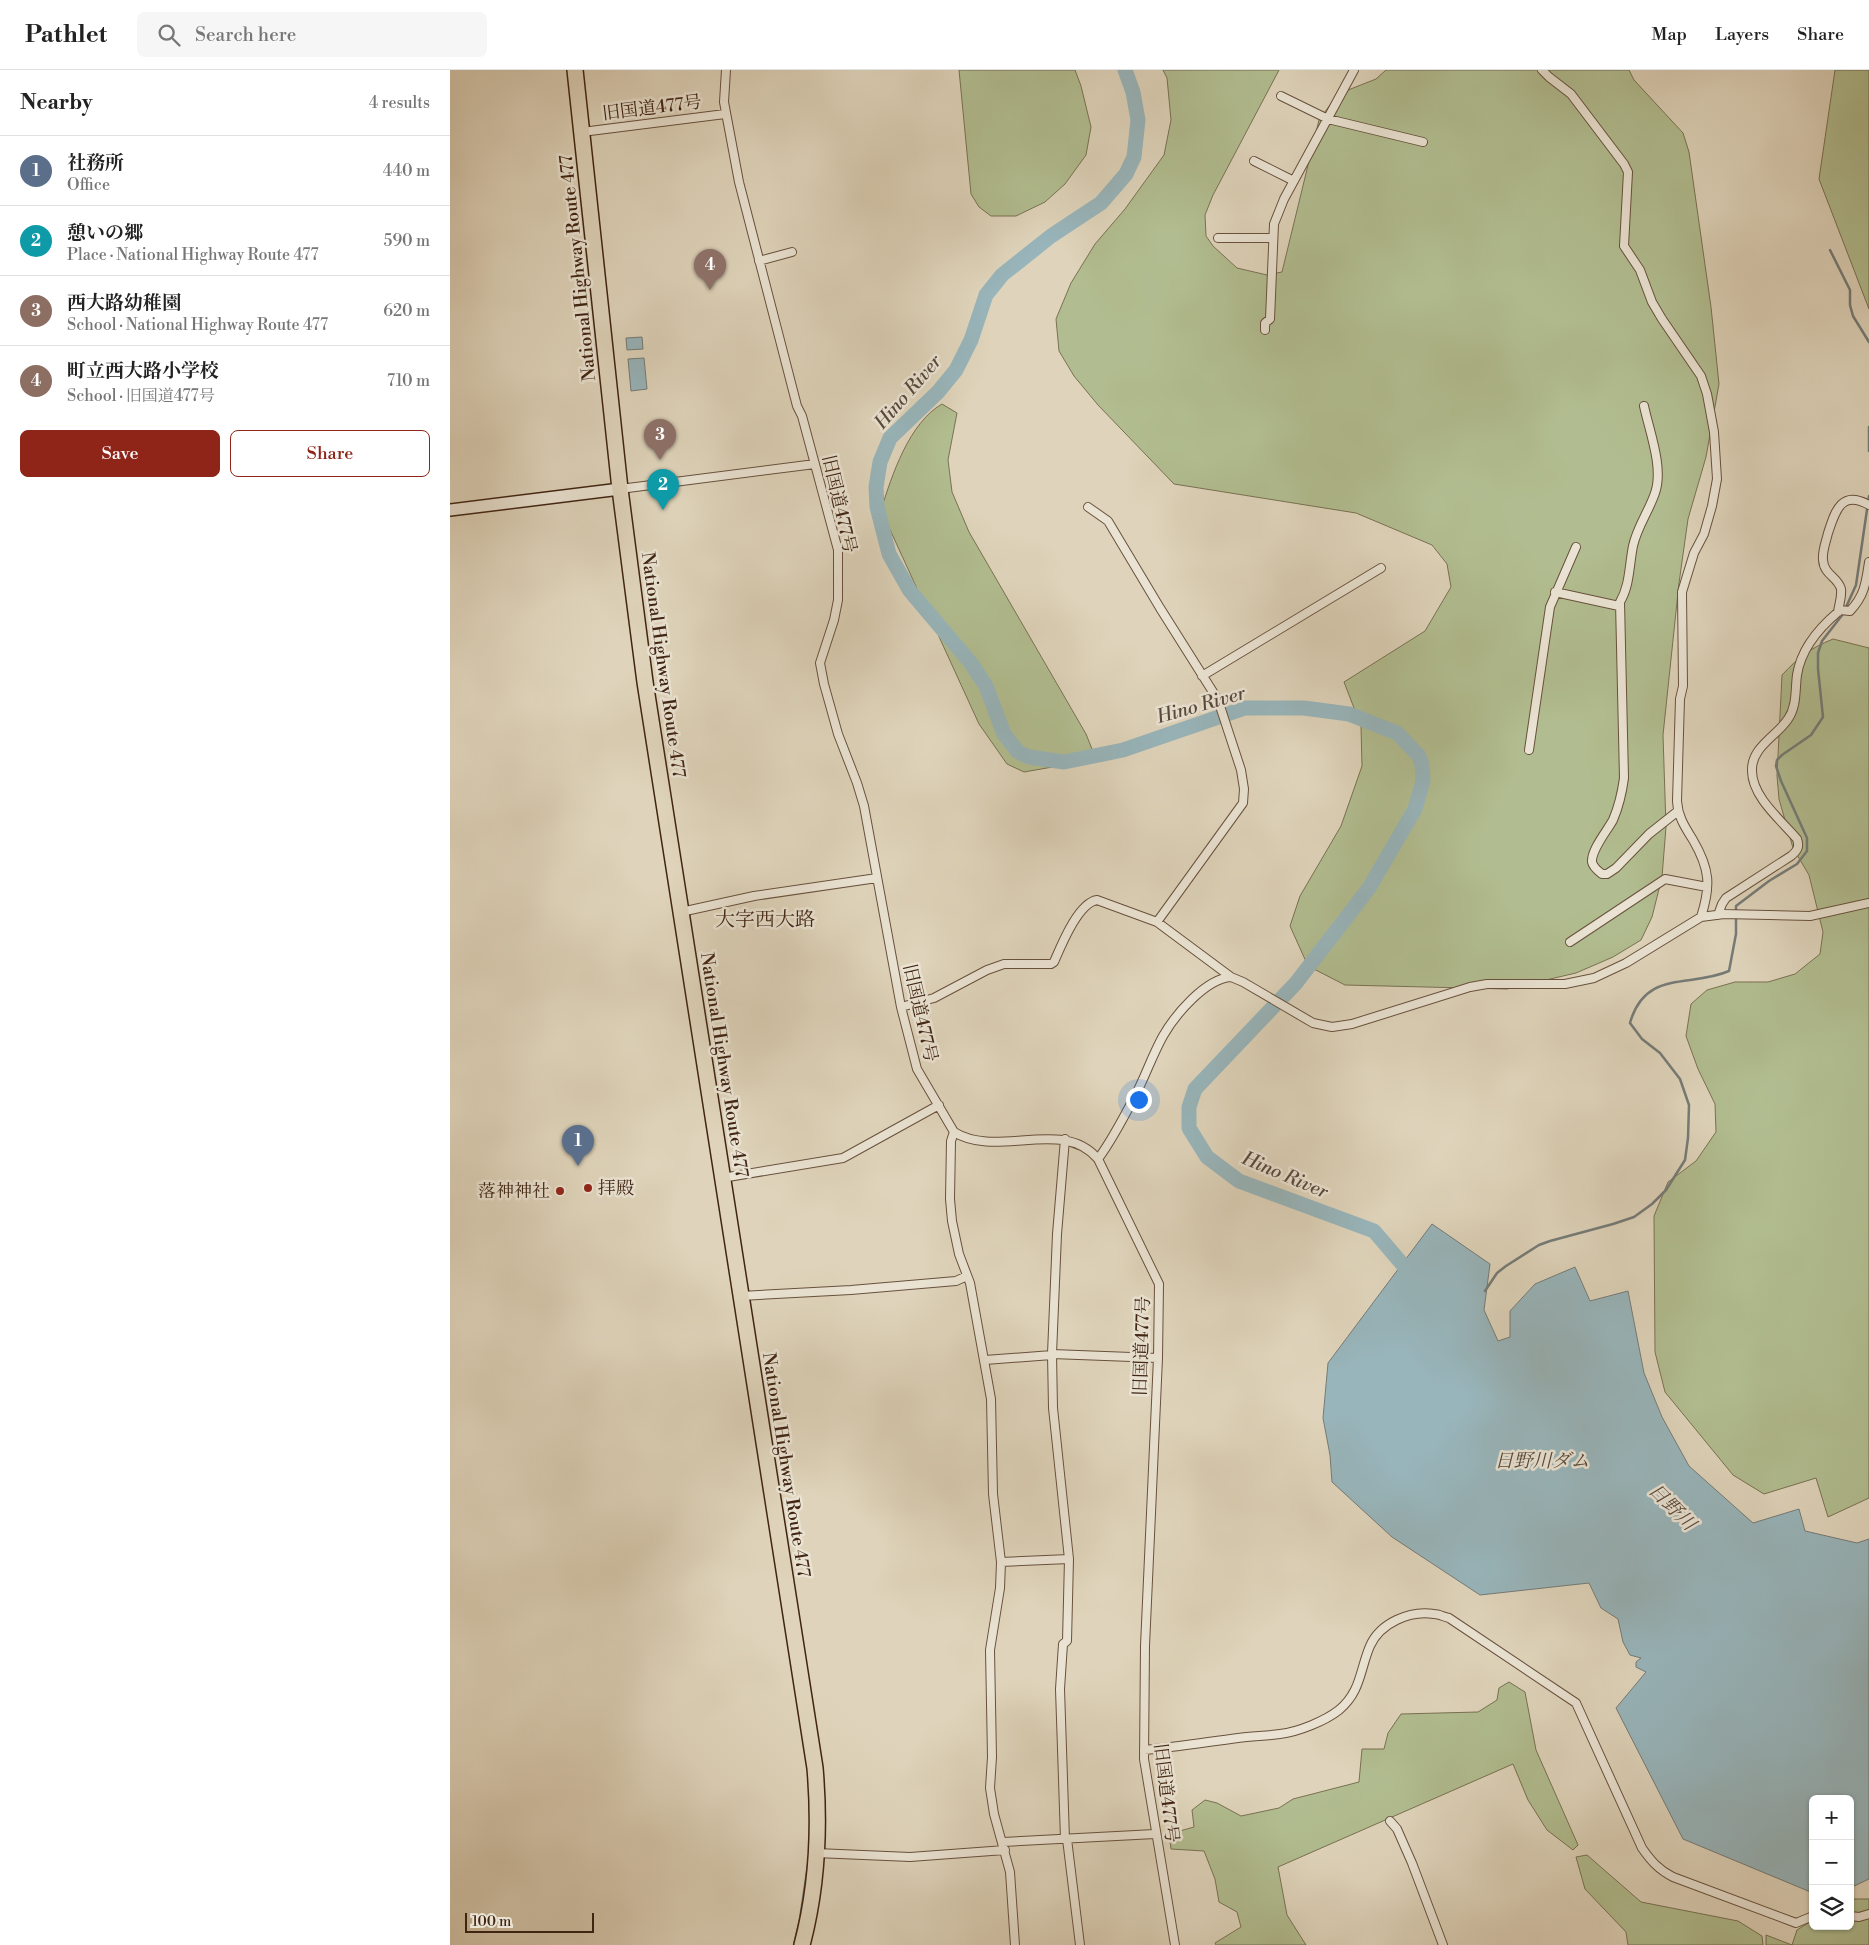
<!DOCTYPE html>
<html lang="en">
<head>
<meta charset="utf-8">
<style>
  body { margin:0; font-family:"Libre Bodoni","Noto Serif JP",serif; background:#f6f6f6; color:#222 }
  .controls { position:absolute; right:15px; bottom:15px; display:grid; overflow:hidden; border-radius:8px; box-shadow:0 1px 4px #0004 }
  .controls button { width:45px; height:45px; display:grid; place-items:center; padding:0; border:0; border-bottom:1px solid #e0e0e0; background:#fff; color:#222; font:25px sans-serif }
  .scale { position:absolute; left:15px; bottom:12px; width:129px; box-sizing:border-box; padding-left:5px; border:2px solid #412513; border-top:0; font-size:14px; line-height:18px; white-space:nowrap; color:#412513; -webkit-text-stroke:4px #eae3d3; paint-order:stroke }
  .you { position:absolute; left:688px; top:1029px; width:18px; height:18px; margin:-12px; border:4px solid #fff; border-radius:50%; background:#1a73e8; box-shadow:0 0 0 8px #1a73e833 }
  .badge { display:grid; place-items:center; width:32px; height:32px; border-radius:50%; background:#8f2418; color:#fff; font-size:16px; font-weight:700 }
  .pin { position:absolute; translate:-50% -41px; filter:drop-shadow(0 1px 2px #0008) }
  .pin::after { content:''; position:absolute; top:26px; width:18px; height:15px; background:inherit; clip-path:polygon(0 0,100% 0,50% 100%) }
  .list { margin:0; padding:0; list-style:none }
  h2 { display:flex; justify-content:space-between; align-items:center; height:65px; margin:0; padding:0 20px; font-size:21px }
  h2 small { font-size:16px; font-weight:400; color:#767676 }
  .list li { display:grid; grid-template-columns:32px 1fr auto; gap:15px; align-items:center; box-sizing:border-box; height:70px; padding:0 20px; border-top:1px solid #e0e0e0 }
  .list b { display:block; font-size:19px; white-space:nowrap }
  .list p { margin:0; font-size:16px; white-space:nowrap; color:#767676 }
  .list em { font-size:16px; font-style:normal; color:#767676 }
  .actions { display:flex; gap:10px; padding:15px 20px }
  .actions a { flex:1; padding:11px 0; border:1px solid #8f2418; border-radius:8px; text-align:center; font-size:18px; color:#8f2418 }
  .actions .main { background:#8f2418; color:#fff }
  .icon { flex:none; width:28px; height:28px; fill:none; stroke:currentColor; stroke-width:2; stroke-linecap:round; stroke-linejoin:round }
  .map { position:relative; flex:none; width:1419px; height:1875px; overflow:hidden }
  header { display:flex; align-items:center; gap:30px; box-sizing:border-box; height:70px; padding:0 25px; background:#fff; border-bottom:1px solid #e0e0e0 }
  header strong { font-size:24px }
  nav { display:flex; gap:28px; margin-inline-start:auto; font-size:18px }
  .search { width:350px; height:45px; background:#f6f6f6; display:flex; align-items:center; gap:12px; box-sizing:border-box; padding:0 18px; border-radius:8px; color:#767676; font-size:19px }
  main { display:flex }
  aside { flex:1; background:#fff }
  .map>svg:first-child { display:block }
  .green { fill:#b1bd90; stroke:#797152 }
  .water { fill:#98b5bb; stroke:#757b78 }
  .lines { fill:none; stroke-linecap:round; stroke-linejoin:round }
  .stream { stroke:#757b78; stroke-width:2.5 }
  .river { stroke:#98b5bb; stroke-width:15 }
  .street-casing { stroke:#68513d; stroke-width:10 }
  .secondary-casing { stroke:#412513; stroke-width:14 }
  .highway-casing { stroke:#412513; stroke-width:18 }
  .street { stroke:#eae3d3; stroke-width:8 }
  .secondary { stroke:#eae3d3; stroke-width:11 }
  .highway { stroke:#dfd4bb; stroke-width:15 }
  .poi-dot { fill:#8f2418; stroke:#eae3d3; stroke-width:2 }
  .labels { text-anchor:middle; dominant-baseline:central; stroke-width:5; stroke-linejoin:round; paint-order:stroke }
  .street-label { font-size:18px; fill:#412513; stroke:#eae3d3 }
  .poi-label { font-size:18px; fill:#412513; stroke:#eae3d3; text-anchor:start }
  .water-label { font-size:19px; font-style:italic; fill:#57493d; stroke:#eae3d3 }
  .quarter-label { font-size:20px; fill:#412513; stroke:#eae3d3 }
</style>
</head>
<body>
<header>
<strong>Pathlet</strong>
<div class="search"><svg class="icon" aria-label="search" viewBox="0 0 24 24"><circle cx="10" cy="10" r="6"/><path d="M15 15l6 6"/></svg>Search here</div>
<nav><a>Map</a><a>Layers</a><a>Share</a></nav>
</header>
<main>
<aside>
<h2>Nearby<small>4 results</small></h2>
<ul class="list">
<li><span class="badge" style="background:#5c6f8a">1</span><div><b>社務所</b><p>Office</p></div><em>440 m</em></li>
<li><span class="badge" style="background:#0f9aa8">2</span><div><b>憩いの郷</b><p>Place · National Highway Route 477</p></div><em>590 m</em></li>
<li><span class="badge" style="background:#8d6e63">3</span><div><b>西大路幼稚園</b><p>School · National Highway Route 477</p></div><em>620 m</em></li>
<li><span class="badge" style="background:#8d6e63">4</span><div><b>町立西大路小学校</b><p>School · 旧国道477号</p></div><em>710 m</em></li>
</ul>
<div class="actions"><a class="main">Save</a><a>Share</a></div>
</aside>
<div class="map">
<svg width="1419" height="1875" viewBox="0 0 1419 1875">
  <rect width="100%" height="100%" fill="#dfd4bb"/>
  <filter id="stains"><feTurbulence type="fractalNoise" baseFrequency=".004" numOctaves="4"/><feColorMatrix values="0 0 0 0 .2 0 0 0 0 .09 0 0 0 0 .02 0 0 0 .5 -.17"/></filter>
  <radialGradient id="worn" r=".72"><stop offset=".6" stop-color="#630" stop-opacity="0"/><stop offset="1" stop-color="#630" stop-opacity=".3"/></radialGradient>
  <!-- green -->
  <path class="green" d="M509,0h116l6,16 10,41 -5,28 -21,29 -20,18 -29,14h-25l-12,-9 -8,-13z
    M713,0h116l-66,125 -8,20 1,21 7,10 24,22 30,7 15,-3 37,-152 19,-26 38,-15 10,-9h243l5,10 49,53 6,19 22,155 8,77 -13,73 -18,62 -9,64 -16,152 3,92 -4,50 -10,40 -11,23 -28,17 -37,16 -69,16 -162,-4 -37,-19 -18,-40 10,-30 41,-70 21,-60 -1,-40 -17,-44 81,-51 26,-44 -4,-23 -15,-19 -76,-32 -182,-29 -76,-79 -24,-29 -15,-25 -3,-32 15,-36 24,-39 30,-35 39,-54 7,-35 -4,-42z
    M1385,0h34v239l-50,-130z
    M492,334l15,9 -9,47 4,32 17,40 117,202 6,15 -11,13 -57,10 -17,-8 -28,-40 -98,-214c11,-35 28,-87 61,-106z
    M1383,569l36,9v850l-41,19 -12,-39 -52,16 -31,-19 -68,-83 -10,-40 -1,-136 14,-34 28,-21 20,-29 -1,-28 -17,-35 -12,-33 5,-32 16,-14 28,-8h33l27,-8 25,-20 3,-22 -14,-57 -16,-27 -14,-49 -2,-23 5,-101c18,-19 27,-26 51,-36z
    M1059,1612l16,10 11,58 42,95 -5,5 -26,-20 -19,-30 -15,-36 -235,103 9,48 19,30h-90l-1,-2 26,-16 -4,-15 -18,-10 -4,-23 -11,-28 -33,-2 -2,-15 25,-7 -2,-17 13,-10 12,3 24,13 38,-8 14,-9 66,-17 3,-33h22l4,-16 13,-19 77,-2 19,-12 2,-12z
    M1137,1785l54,47 97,19 24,15 1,9h-135l-2,-13 -41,-43 -9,-32z
    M1400,1829h19v46h-103v-10l26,10 5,-15 16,-10v6h37z"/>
  <!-- water -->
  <path class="water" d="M192,267l1,12 -16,1 -1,-12z
    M194,288l3,31 -16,2 -3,-32z
    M982,1154l58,40 -6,46 14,31 12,-4v-26l25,-27 40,-17 15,34 38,-10 16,82 18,44 27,49 64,57 46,-14 6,22 52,12 12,-4v340l-19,9v-89h-37v94l-130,-54 -67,-131 30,-36 -10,-5v-5l5,-4 -11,-3 -7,-13 -5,-23 -17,-11 -12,-25 -109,12 -88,-58 -60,-55 -2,-27 -7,-37 5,-55z"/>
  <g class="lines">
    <!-- stream -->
    <path class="stream" d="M1380,180l20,40v15l3,11 16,26
      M1419,357v24
      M1035,1221l12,-18 9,-7 33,-21 11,-4 63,-17 21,-7 18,-13 14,-14 19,-30 3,-22 1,-33 -9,-26 -20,-26 -18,-14 -12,-16c15,-54 60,-35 99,-52l7,-37v-28l33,-25 28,-17 10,-13v-13l-26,-57 -5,-15 1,-6 5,-5 29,-20 12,-18 -5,-48v-16l4,-12 21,-27 13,-29 13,-89
      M344,1875l6,-26 8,-54"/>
    <!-- river -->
    <path class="river" d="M675,0l8,22 5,28 -4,37 -8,17 -25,29 -50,33 -49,39 -16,20 -15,45 -15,30 -18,22 -48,46 -10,24 -4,25 1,20 12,47 21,37 60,71 16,24 18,48 14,18 11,5 35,5 59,-12 122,-42h59l45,6 48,19 22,23 3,9 1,16 -8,28 -46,79 -73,95 -101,106 -6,18v21l18,29 32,24 135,50 41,48"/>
    <!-- street casing -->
    <g class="street-casing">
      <path id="street" d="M276,0l-2,32 15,80 58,224 5,10 36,134v50l-4,20 -14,43 4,21 14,50 19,49 7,23 37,201 16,62 37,63c43,27 109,-15 144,27l61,125 -1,74 -13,288 -1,113 31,186
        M1092,0l7,7 22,17 53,70 4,8 -4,74 16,24 12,32 10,17 39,57 6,18 7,38 3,47 -5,27 -8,28 -10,19 -12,39 1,94 -3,13 -3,102c1,16 8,26 16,39 17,29 18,46 8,77
        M831,26l47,23 95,23
        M132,62l143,-18
        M804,91l40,20
        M768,168h55
        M309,191l33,-9
        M815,260v-7l5,-4 4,-95 10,-25 70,-129
        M1194,336c5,24 20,62 11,87 -6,18 -18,34 -22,53 -4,20 -3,39 -13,56l4,176c-2,15 -5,28 -11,42 -6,11 -22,30 -21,42 1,5 6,9 10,12h5l9,-6 33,-34 29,-23
        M170,419l195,-25
        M638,437l20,14 52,87 58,92 23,70 3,19 -1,14 -86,119
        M1105,522l64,14
        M1388,542c1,-8 4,-15 3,-23 -3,-12 -17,-14 -18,-29 -1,-9 3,-18 5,-27 7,-21 13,-44 41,-28
        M752,606l179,-108
        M1079,680l21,-143 26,-60
        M231,842l73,-16 123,-18
        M1268,845l4,-11 4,-6 65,-42c6,-5 9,-9 6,-17 -15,-18 -45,-42 -45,-68 -1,-24 25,-35 36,-52 9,-13 7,-29 9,-44 4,-26 22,-47 41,-63l2,-2 10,1c15,-16 16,-29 19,-49
        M1120,872l95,-63 42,8
        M451,937l33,-9 53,-28 17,-6h47l3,-2c7,-16 24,-59 43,-62l60,22 74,55 12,5 70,41 19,4 20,-3 118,-37 17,-3h78l29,-6 32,-15 75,-46 23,-3 86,2 59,-13
        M504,1062l-3,9 -1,58 2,22 7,33 11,29 21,116 2,95 8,68 -1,26 -10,62 2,107 -2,31 4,26 16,58 5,73
        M615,1069l-8,95 -5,120 1,54 16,151 -2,82 -4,3 -3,45 5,150
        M648,1089c15,-20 27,-44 39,-67 9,-18 16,-38 26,-56 12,-21 42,-57 68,-59
        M272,1108l121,-20 96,-53
        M291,1226l110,-6 105,-9 11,-5
        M602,1284l106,4
        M535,1290l67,-5
        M551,1492l68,-3
        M694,1680c31,-3 63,-8 94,-12 14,-2 28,-2 42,-4 18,-2 45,-13 59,-24 22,-18 21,-41 31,-64 10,-23 40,-36 64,-32 5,0 10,3 15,4l127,85 66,145c9,13 17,22 31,29l123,46 17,-7
        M940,1751l7,8 15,34 31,82
        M617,1769l13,106
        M553,1772l152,-8
        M366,1783l94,4 95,-7
        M1400,1846l9,1 10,-3"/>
    </g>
    <!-- secondary casing -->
    <g class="secondary-casing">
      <path id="secondary" d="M0,440l170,-21"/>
    </g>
    <!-- highway casing -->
    <g class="highway-casing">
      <path id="highway" d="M125,0l45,419 25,193 170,1086c5,58 2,120 -13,177"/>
    </g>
    <!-- street -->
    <use href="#street" class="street"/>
    <!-- secondary -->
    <use href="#secondary" class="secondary"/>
    <!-- highway -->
    <use href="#highway" class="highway"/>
  </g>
  <!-- markers -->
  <g class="poi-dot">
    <circle cx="138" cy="1118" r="5"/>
    <circle cx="110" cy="1121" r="5"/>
  </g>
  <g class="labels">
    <!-- street labels -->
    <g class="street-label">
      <text transform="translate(202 38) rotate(-7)">旧国道477号</text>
      <text transform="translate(128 198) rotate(-96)">National Highway Route 477</text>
      <text transform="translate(389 434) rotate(77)">旧国道477号</text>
      <text transform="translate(213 595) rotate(82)">National Highway Route 477</text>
      <text transform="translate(470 943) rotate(77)">旧国道477号</text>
      <text transform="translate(274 995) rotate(81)">National Highway Route 477</text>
      <text transform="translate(692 1276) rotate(-88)">旧国道477号</text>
      <text transform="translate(336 1395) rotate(81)">National Highway Route 477</text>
      <text transform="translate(716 1723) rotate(83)">旧国道477号</text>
    </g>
    <!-- poi labels -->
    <g class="poi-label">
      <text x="148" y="1118">拝殿</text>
      <text x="100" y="1121" text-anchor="end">落神神社</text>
    </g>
    <!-- water labels -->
    <g class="water-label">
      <text transform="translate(458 322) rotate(-49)">Hino River</text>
      <text transform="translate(751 635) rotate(-16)">Hino River</text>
      <text transform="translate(835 1105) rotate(23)">Hino River</text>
      <text x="1092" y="1391">日野川ダム</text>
      <text transform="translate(1222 1437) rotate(45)">日野川</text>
    </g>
    <!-- quarter labels -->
    <g class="quarter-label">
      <text x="315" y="850">大字西大路</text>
    </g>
  </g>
  <rect width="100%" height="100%" filter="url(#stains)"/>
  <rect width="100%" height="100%" fill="url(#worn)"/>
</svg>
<div class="controls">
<button>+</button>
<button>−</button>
<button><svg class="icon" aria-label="layers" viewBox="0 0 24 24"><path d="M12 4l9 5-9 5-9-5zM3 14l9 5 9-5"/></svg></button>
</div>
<div class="scale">100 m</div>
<div class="you"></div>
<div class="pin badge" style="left:128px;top:1096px;background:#5c6f8a">1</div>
<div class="pin badge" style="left:213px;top:440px;background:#0f9aa8">2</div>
<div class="pin badge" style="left:210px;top:390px;background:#8d6e63">3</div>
<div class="pin badge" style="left:260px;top:220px;background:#8d6e63">4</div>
</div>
</main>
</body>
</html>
